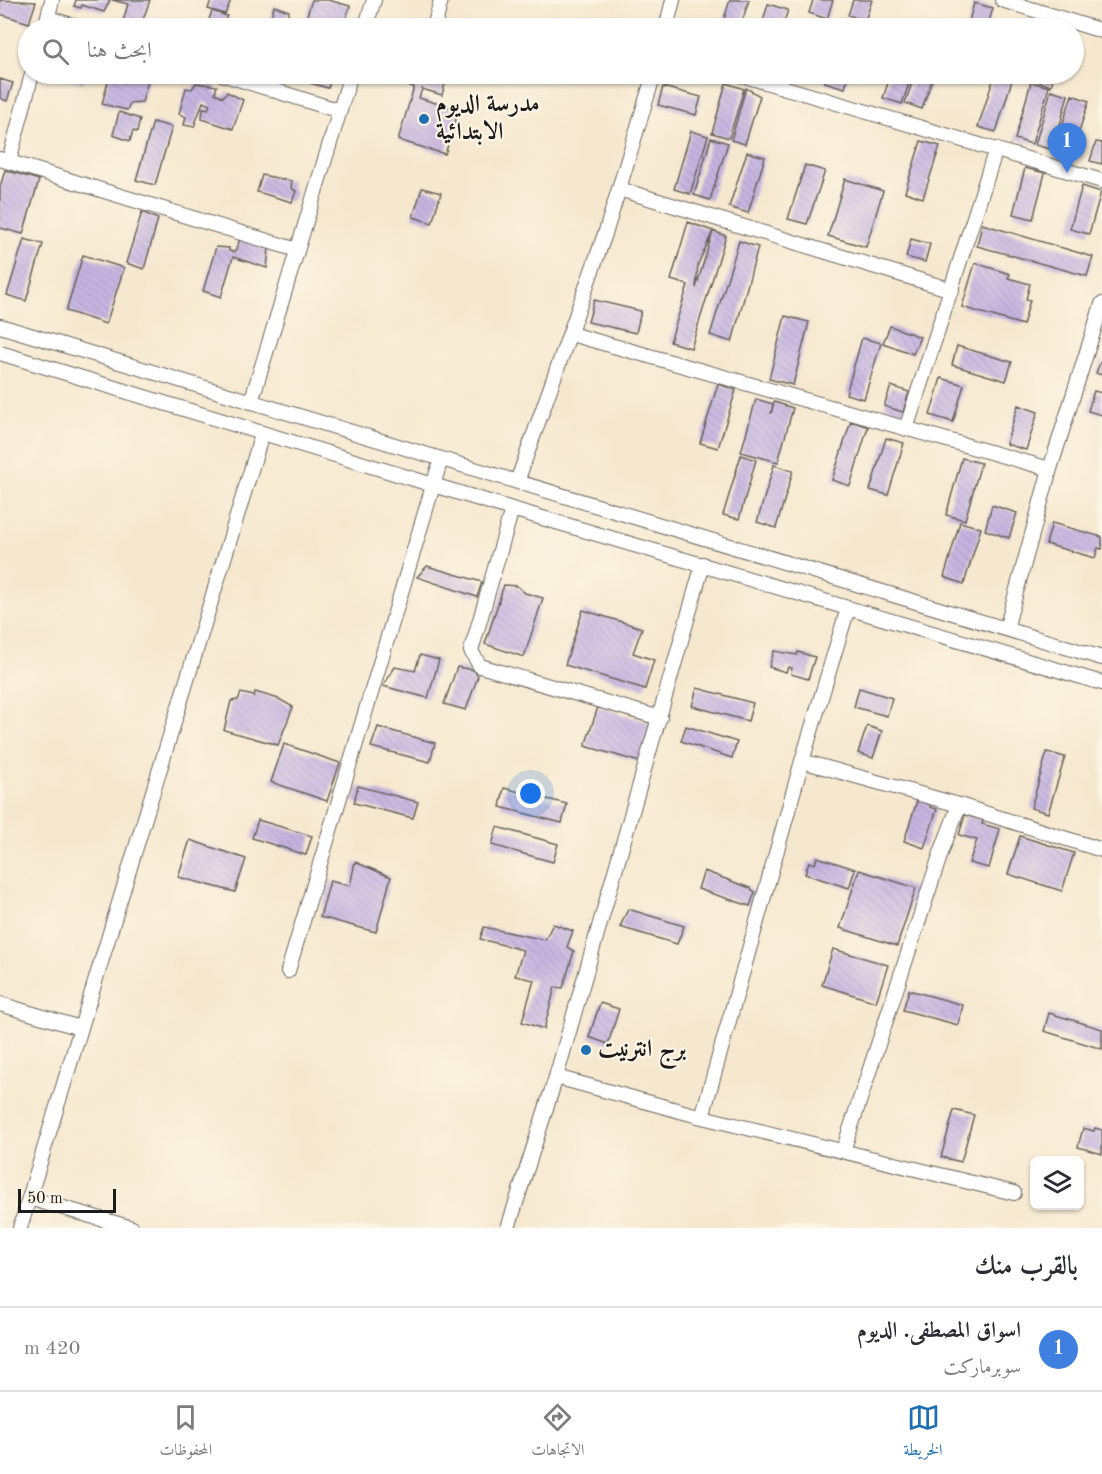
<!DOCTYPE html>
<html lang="ar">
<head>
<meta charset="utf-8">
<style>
  body { margin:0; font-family:"Old Standard TT",Amiri,serif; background:#f2f2f3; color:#2b2b33; direction:rtl }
  .controls { position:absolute; right:18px; bottom:18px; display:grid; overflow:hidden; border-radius:9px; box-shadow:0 2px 4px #0004 }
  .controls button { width:54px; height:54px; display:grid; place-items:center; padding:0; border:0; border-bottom:2px solid #e1e1e2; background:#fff; color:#2b2b33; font:30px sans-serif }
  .scale { position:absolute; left:18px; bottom:15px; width:98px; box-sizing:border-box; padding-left:6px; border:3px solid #1c1c1c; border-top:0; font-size:16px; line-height:21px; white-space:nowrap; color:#1c1c1c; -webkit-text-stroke:4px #fcf5e5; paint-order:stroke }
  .you { position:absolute; left:531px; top:794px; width:21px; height:21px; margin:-15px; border:4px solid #fff; border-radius:50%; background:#1a73e8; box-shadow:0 0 0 9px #1a73e833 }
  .badge { display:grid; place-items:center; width:39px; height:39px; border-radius:50%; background:#1f6fb2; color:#fff; font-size:20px; font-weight:700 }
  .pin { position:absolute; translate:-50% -50px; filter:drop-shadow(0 2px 3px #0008) }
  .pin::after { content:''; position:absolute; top:32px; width:21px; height:18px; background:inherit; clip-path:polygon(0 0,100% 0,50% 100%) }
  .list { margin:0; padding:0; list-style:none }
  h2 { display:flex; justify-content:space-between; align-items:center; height:78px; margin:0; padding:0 24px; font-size:26px }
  h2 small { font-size:20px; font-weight:400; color:#7c7c81 }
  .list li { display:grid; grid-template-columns:39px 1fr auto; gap:18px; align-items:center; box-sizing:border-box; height:84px; padding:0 24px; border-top:2px solid #e1e1e2 }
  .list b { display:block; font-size:22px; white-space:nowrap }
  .list p { margin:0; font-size:20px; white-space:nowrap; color:#7c7c81 }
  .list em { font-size:20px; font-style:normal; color:#7c7c81 }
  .icon { flex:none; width:33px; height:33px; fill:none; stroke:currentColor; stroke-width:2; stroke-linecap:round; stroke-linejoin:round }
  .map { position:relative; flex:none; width:1102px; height:1228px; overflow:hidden; direction:ltr }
  .search { position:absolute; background:#fff; box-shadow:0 2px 4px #0004; left:18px; right:18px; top:18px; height:66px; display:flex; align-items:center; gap:15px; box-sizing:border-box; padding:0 21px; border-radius:33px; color:#7c7c81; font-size:22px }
  .sheet { height:162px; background:#fff }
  nav { display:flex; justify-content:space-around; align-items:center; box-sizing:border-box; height:84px; border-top:2px solid #e1e1e2; background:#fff; font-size:16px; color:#7c7c81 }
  nav a { display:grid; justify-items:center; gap:3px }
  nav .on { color:#1f6fb2 }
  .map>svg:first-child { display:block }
  .building { fill:url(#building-back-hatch) }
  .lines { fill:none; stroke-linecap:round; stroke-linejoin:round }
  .minor-casing { stroke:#68635b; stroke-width:16 }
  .minor { stroke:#fff; stroke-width:14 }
  .poi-dot { fill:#1f6fb2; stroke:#fcf5e5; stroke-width:2 }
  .labels { text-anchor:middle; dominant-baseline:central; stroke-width:4.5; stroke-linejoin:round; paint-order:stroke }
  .poi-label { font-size:24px; font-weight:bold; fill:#1c1c1c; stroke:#fcf5e5; text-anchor:start }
</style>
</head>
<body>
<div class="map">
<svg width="1102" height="1228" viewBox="0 0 1102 1228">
  <defs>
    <pattern id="building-back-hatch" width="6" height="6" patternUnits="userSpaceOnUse" patternTransform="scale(1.5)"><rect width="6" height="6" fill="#c7b5e2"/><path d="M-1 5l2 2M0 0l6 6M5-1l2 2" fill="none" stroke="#aa9bc1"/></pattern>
  </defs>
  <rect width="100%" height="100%" fill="#fcf5e5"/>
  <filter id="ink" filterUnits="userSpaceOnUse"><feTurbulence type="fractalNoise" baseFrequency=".0167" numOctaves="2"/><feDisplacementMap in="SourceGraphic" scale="12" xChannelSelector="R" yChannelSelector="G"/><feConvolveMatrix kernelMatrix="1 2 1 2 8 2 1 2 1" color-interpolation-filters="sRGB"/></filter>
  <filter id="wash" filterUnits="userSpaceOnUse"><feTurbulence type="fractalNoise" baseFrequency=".008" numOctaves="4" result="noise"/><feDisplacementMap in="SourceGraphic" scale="24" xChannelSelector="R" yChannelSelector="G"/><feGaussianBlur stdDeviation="1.35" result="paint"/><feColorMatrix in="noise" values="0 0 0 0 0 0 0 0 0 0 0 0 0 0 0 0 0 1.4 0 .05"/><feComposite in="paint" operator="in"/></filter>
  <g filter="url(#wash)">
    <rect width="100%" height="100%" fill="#f6e8cf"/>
    <g id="blocks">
      <!-- building -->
      <path class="building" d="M0,0l36,2 -7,21 -29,-9z
        M76,0h34l-6,12 -22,-7 -1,3 -7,-2z
        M112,0h38l-10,28 -18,-3 6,-21z
        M211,0h20l-6,14 -17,-5z
        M312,0h16l22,6 -7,22 -37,-10z
        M730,0h19l-9,28h-19z
        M813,0h20l-6,19 -18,-6z
        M853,0h19l-7,21 -17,-6z
        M974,3l19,5 -6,20h-20z
        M768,4l20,6 -6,18h-21z
        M274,6l15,5 -6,17h-16z
        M212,11l15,5 -6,12h-15z
        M843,23l17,5h-18z
        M54,74h33l-4,9z
        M110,74h40l-8,28 -12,1 -3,7 -25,-6z
        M289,74h44l-5,14 -40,-11z
        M401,74l46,2 -5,19 -20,-6 -3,9 40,12 -14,44 -47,-14 16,-53 -16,-4z
        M827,74h22l-4,14 -21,-6z
        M891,74h21l-10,30 -19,-6z
        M915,74h19l-12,35 -17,-6z
        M995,74l18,3 -17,55 -18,-5z
        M1036,74h18l-3,12 -17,-6z
        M0,79l13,4 -6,18 -7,-3z
        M1031,82l18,5 -17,57 -17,-5z
        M196,83l21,3 -2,7 8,4 4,-5 16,8 -10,29 -31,-10 1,-11 5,1 2,-4 -7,-3 -9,25 -10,-2 2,-8 -7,-3 7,-26 6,1z
        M726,83l18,6 -15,49 -17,-5z
        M663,87l38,10 -5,18 -38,-10z
        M746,88l14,8 -15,48 -14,-4z
        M1051,90l17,5 -15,55 -18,-5z
        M1072,95l17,6 -18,55 -17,-5z
        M119,112l21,7 -3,13 -4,-1 -3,10 -17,-6z
        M153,122l19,5 -17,58 -19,-5z
        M691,131l17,5 -18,58 -16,-5z
        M711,138l17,5 -18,57 -16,-5z
        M921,141l19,5 -17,52 -18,-6z
        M1096,142l6,1v21l-12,-3z
        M747,152l18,5 -17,56 -19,-6z
        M805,165l20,6 -18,53 -19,-5z
        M1025,168l20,5 -12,46 -20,-5z
        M5,170l34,10 -16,54 -23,-6v-41z
        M262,175l30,6 -1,7 5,3 -4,11 -35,-10z
        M845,179l38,12 -17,56 -38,-11z
        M1082,186l19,6 -12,42 -19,-5z
        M422,188l19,5 -9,30 -19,-6z
        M142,212l16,7 -14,50 -18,-6z
        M688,222l25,9 -15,33 -2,24 17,-57 13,5 -35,112 -21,-6 18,-57 -17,-5z
        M982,224l111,33 -6,19 -110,-30z
        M24,239l19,5 -17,57 -19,-6z
        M240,239l29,9 -2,20 -34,-11 -12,40 -18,-6 13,-44 13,1v3l6,1z
        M911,239l19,5 -5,18 -19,-5z
        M739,241l19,6 -26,95 -22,-7z
        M83,255l41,13 -18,56 -40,-13z
        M975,263l35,11 -2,4 22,6 -4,15 4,1 -7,25 -61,-18z
        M594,300l47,11 -5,22 -48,-11z
        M785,316l24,6 -16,63 -24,-6z
        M890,326l30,11 -7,17 -30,-11z
        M862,338l19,5 -17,56 -18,-5z
        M957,346l55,16 -6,19 -54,-16z
        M1102,358v17l-6,-2z
        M941,378l23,7 -11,37 -23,-7z
        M718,384l18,6 -18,58 -18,-5z
        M891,386l18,6 -6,20 -19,-6z
        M1094,391l8,2v22l-14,-4z
        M756,399l17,5 -2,10 3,-12 19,6 -15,54 -37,-10z
        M1018,405l20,7 -12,38 -20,-6z
        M851,421l17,6 -18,59 -18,-6z
        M886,438l18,5 -16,52 -18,-5z
        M741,455l15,5 -17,59 -16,-4z
        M962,458l19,5 -16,57 -19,-5z
        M774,465l19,6 -17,57 -19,-6z
        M992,505l25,8 -8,25 -24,-8z
        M960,522l21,6 -17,56 -20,-7z
        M1052,523l50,14v12l-4,-1 -3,10 -49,-14z
        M427,566l55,16 -5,15 -60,-20z
        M504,585l13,1 8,7 18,5 -19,59 -39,-13z
        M583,610l59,18 -9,25 21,7 -9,29 -80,-24z
        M774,651l23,4 1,-3 17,5 -7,22 -17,-5 1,-6 -4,-1 -2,5 -17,-5z
        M420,655l19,5 -11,38 -45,-12 12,-19 20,4z
        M457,667l17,3 4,6 -12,34 -22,-6z
        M697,688l56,15 -5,18 -56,-15z
        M859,688l33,10 -5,18 -33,-9z
        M255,692l24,7 14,8 -15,38 -54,-15 7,-29 7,-1 3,-7 13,3z
        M598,707l56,17 -11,39 -58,-17z
        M686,726l51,16 -5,16 -51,-17z
        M867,726l15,5 -9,27 -15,-5z
        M378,727l57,16 -5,19 -59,-15z
        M284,744l56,19 -13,38 -56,-19z
        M1047,752l18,5 -17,56 -17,-5z
        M358,786l60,16 -5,16 -59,-15z
        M504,788l63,16 -5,19 -62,-16z
        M918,798l12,4v5l7,2 -13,39 -20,-7z
        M965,815l18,5 -1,4 18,5 -11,39 -20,-5 8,-23 -18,-5z
        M258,820l54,16 -6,19 -54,-17z
        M497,827l61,17 -5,18 -61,-17z
        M1020,836l54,17 -12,38 -54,-17z
        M190,840l56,19 -11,33 -57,-15z
        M817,857l38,12 -6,19 -44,-14 4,-12 6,2z
        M355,862l36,15 -15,55 -56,-15 10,-36 20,5z
        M859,870l57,18 -19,58 -57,-18z
        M704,871l46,17 5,4 -5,14 -52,-17z
        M628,909l56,17 -7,18 -57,-17z
        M553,924l20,7 -6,16 7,4 -11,37 -8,-1 -11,42 -22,-7 12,-42 -19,-4 8,-26 -43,-11 4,-12 61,13z
        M833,949l55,16 -12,37 -54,-17z
        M909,990l54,15 -5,20 -55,-15z
        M600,1003l19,6 -11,35 -19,-7z
        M1049,1013l53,16v20l-58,-18z
        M954,1110l20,5 -13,47 -20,-5z
        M1083,1128l11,3 1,-3 7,2v24l-24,-7z"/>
    </g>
  </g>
  <g filter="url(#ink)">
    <use href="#blocks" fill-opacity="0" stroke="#68635b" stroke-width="1.5"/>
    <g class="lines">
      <!-- minor casing -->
      <g class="minor-casing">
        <path id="minor" d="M1002,0l100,31
          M48,18l33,10
          M436,20l5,-20
          M45,28l7,-28
          M365,28l9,-28
          M666,28l7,-28
          M222,74l118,37
          M738,74l364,107
          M0,159l297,91
          M9,161l23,-87
          M619,189l333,101
          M0,326l1102,332
          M571,334l479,135
          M0,353l512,156 590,174
          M251,402l100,-328
          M906,429l90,-280
          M517,482l89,-251 48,-157
          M512,509l-41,142 9,15 180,52
          M1006,629l44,-160 52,-165
          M802,761l157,44 -18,48 -98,298
          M959,805l143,45
          M288,971l153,-512
          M0,1004l80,24
          M556,1077l146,40 100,-356 46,-153
          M702,1117l312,76
          M29,1198l103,30
          M20,1228l242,-794
          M508,1228l48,-151 147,-513"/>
      </g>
      <!-- minor -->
      <use href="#minor" class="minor"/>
    </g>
  </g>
  <!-- markers -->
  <g class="poi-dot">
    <circle cx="424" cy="119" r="6"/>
    <circle cx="586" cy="1050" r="6"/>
  </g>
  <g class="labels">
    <!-- poi labels -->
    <g class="poi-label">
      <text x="436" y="105">مدرسة الديوم<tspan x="436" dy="28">الابتدائية</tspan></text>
      <text x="598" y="1050">برج انترنيت</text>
    </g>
  </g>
</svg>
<div class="controls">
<button><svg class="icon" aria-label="layers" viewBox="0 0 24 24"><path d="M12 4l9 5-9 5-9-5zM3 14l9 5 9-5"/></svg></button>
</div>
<div class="scale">50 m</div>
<div class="you"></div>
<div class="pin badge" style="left:1067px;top:173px;background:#3f7fe0">1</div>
<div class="search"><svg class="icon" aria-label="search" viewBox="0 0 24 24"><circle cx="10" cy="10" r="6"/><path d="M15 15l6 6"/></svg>ابحث هنا</div>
</div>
<section class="sheet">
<h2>بالقرب منك<small></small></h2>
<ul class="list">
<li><span class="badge" style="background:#3f7fe0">1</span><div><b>اسواق المصطفى. الديوم</b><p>سوبرماركت</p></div><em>420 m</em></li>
</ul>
</section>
<nav>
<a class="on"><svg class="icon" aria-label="map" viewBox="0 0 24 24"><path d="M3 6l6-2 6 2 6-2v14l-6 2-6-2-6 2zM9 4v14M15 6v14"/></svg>الخريطة</a>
<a><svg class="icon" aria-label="directions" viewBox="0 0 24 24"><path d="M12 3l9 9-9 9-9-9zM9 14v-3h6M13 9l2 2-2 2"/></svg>الاتجاهات</a>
<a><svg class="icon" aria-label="saved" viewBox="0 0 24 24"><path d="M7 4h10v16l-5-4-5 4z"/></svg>المحفوظات</a>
</nav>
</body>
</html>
